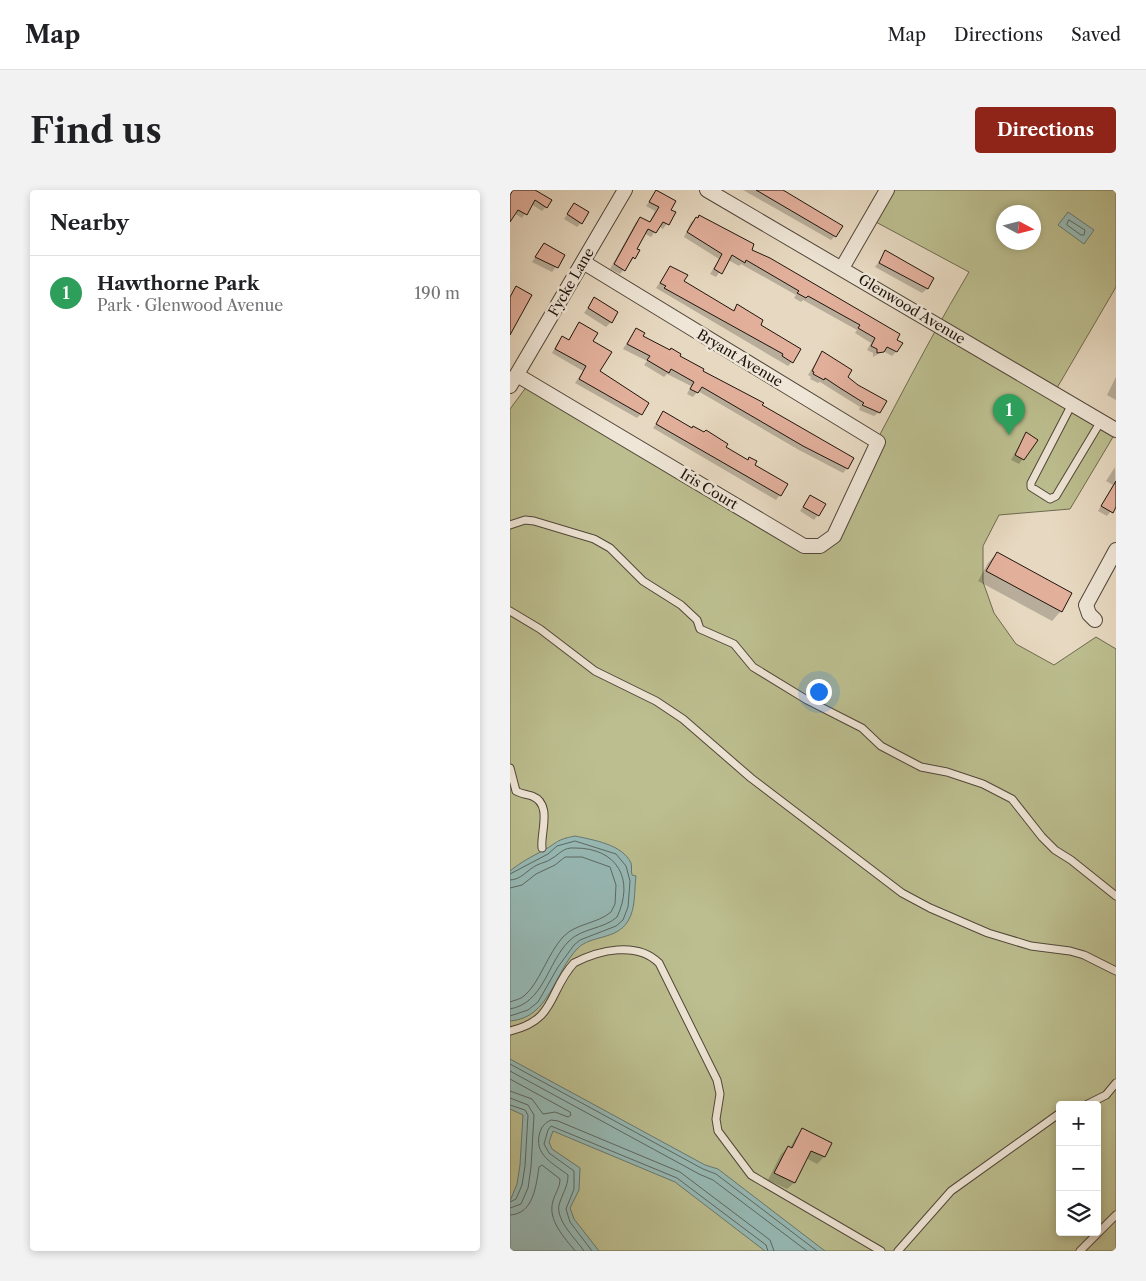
<!DOCTYPE html>
<html lang="en">
<head>
<meta charset="utf-8">
<style>
  body { margin:0; font-family:"Libre Caslon Text",serif; background:#f2f2f2; color:#202124 }
  .controls { position:absolute; right:15px; bottom:15px; display:grid; overflow:hidden; border-radius:5px; box-shadow:0 2px 8px #0003 }
  .controls button { width:45px; height:45px; display:grid; place-items:center; padding:0; border:0; border-bottom:1px solid #e0e0e0; background:#fff; color:#202124; font:25px sans-serif }
  .compass { position:absolute; left:486px; top:15px; width:45px; height:45px; border-radius:50%; background:#fff; box-shadow:0 2px 8px #0003; rotate:97deg }
  .you { position:absolute; left:308px; top:501px; width:18px; height:18px; margin:-12px; border:4px solid #fff; border-radius:50%; background:#1a73e8; box-shadow:0 0 0 8px #1a73e833 }
  .badge { display:grid; place-items:center; width:32px; height:32px; border-radius:50%; background:#8f2418; color:#fff; font-size:16px; font-weight:700 }
  .pin { position:absolute; translate:-50% -41px; filter:drop-shadow(0 1px 2px #0008) }
  .pin::after { content:''; position:absolute; top:26px; width:18px; height:15px; background:inherit; clip-path:polygon(0 0,100% 0,50% 100%) }
  .list { margin:0; padding:0; list-style:none }
  h2 { display:flex; justify-content:space-between; align-items:center; height:65px; margin:0; padding:0 20px; font-size:21px }
  h2 small { font-size:16px; font-weight:400; color:#757577 }
  .list li { display:grid; grid-template-columns:32px 1fr auto; gap:15px; align-items:center; box-sizing:border-box; height:75px; padding:0 20px; border-top:1px solid #e0e0e0 }
  .list b { display:block; font-size:19px; white-space:nowrap }
  .list p { margin:0; font-size:16px; white-space:nowrap; color:#757577 }
  .list em { font-size:16px; font-style:normal; color:#757577 }
  .icon { flex:none; width:28px; height:28px; fill:none; stroke:currentColor; stroke-width:2; stroke-linecap:round; stroke-linejoin:round }
  .map { position:relative; flex:none; width:606px; height:1061px; overflow:hidden; border-radius:5px }
  header { display:flex; align-items:center; gap:30px; box-sizing:border-box; height:70px; padding:0 25px; background:#fff; border-bottom:1px solid #e0e0e0 }
  header strong { font-size:24px }
  nav { display:flex; gap:28px; margin-inline-start:auto; font-size:18px }
  .intro { display:flex; align-items:center; justify-content:space-between; box-sizing:border-box; height:120px; padding:0 30px }
  h1 { margin:0; font-size:35px }
  .button { padding:12px 22px; border-radius:5px; background:#8f2418; color:#fff; font-size:18px; font-weight:700 }
  main { display:flex; gap:30px; padding:0 30px }
  aside { flex:1; background:#fff; border-radius:5px; box-shadow:0 2px 8px #0003 }
  .map>svg:first-child { display:block }
  .green { fill:#bcbe8f; stroke:#6e6a4e; fill-rule:evenodd }
  .water { fill:#97bab6; stroke:#677872 }
  .shadow { fill:#0003 }
  .lines { fill:none; stroke-linecap:round; stroke-linejoin:round }
  .shore { stroke:#5b6862; stroke-width:1 }
  .building { fill:#e2af9b; stroke:#1f150d }
  .service-casing { stroke:#51463a; stroke-width:9 }
  .minor-casing { stroke:#51463a; stroke-width:16 }
  .service { stroke:#efe6d7; stroke-width:7 }
  .minor { stroke:#efe6d7; stroke-width:14 }
  .labels { text-anchor:middle; dominant-baseline:central; stroke-width:5; stroke-linejoin:round; paint-order:stroke }
  .street-label { font-size:14px; fill:#1f150d; stroke:#efe6d7 }
</style>
</head>
<body>
<header>
<strong>Map</strong>
<nav><a>Map</a><a>Directions</a><a>Saved</a></nav>
</header>
<div class="intro"><h1>Find us</h1><a class="button">Directions</a></div>
<main>
<aside>
<h2>Nearby<small></small></h2>
<ul class="list">
<li><span class="badge" style="background:#2e9e5b">1</span><div><b>Hawthorne Park</b><p>Park · Glenwood Avenue</p></div><em>190 m</em></li>
</ul>
</aside>
<div class="map">
<svg width="606" height="1061" viewBox="0 0 606 1061">
  <rect width="100%" height="100%" fill="#e7d9c1"/>
  <filter id="stains"><feTurbulence type="fractalNoise" baseFrequency=".004" numOctaves="4"/><feColorMatrix values="0 0 0 0 .2 0 0 0 0 .09 0 0 0 0 .02 0 0 0 .5 -.17"/></filter>
  <radialGradient id="worn" r=".72"><stop offset=".6" stop-color="#630" stop-opacity="0"/><stop offset="1" stop-color="#630" stop-opacity=".3"/></radialGradient>
  <!-- green -->
  <path class="green" d="M369,0h237v97l-62,106 62,39 -46,77 -71,6 -16,31v36l11,31 22,31 38,21 42,-28 20,12v602h-606v-842l20,-27 274,164h16c51,-91 96,-185 149,-274l-95,-51 -6,-13zM493,22h31v30h-31zM550,915h37v127h-37z"/>
  <!-- water -->
  <path class="water" d="M558,22l26,18 -10,14 -26,-19z
    M65,646c18,4 47,8 56,27 1,4 0,8 1,12l4,1c-2,15 0,32 -8,45 -11,19 -37,14 -50,27 -24,24 -28,70 -68,73v-150c11,-9 21,-14 34,-21 15,-8 11,-10 31,-14z
    M0,869l195,106 13,4 107,82h-60l-90,-69 -122,-51 -4,11 3,7 28,19 -1,22 -9,18 4,11 25,32h-89v-50l7,-17 3,-19 3,-50 -13,-6z"/>
  <!-- shadow -->
  <path class="shadow" d="M3,0h20l13,17 -4,4 -11,-7 -9,14 -8,-5 -4,4v-23z
    M233,0h37l55,46 -4,4z
    M146,2l14,19 4,2 -11,16 -4,-3 -8,11 -7,-4 -8,16 -2,9 -14,16 -10,-5 26,-47 5,-4 8,5 6,-12 -9,-5z
    M64,15l7,18 -4,4 -13,-8z
    M189,26l51,35 151,93 -5,8 -4,4 -9,-5 -10,6v-4l-6,-3 4,-7 -16,-10 2,-3 -54,-30 -2,2 -7,-4 2,-3 -55,-31 -2,2 -11,-6 -12,17 -6,-3 9,-15 -35,-22 7,-15z
    M34,54l20,12 -12,16 -20,-10z
    M376,62l47,26 -6,11 -5,4 -47,-26z
    M160,77l12,15 50,29 6,-5 54,56 -4,4 -132,-78z
    M84,109l17,23 -5,5 -22,-14z
    M69,134l13,17 6,31 43,42 -4,4 -62,-35 8,-12 -31,-18 6,-11 4,-4 6,3z
    M126,139l6,8 119,69 86,62 -4,5 -44,-23 -101,-59 -5,6 -6,-3 4,-8 -24,-12 -3,3 -20,-12 3,-4 -24,-12z
    M312,163l57,59 -5,4 -15,-6 1,-3 -40,-25 -2,1 -8,-4 1,-2 -3,-2z
    M606,187v23l-9,-5z
    M154,223l83,48 2,-2 31,36 -4,5 -123,-72z
    M516,244l11,6 -18,24 -8,-4z
    M605,277l1,38 -9,11 -9,-5 15,-26 -7,-4z
    M300,306l8,19 -4,5 -14,-9z
    M487,363l74,41 -10,17 -9,10 -74,-40 10,-18z
    M293,940l27,14 -6,13 -7,7 -11,-6 -12,25 -7,6 -19,-9 13,-26 7,-7 2,1 6,-11z"/>
  <g class="lines">
    <!-- shore -->
    <path class="shore" d="M559,30l16,10 -1,5h-3l-14,-10z
      M0,684l38,-20 9,-8 18,-5 41,13 10,12 4,15 -2,26 -5,13 -7,6 -36,14 -6,5 -16,22 -20,35 -10,8 -18,6
      M0,690c11,0 17,-10 27,-15 4,-2 10,-3 14,-6 9,-5 12,-12 24,-11 42,0 60,31 42,69 -13,12 -35,11 -48,24 -22,22 -25,62 -59,68
      M0,698l12,-3 14,-11 19,-9 10,-8h17l28,10 6,18 -1,19 -4,8c-14,12 -35,11 -48,25 -15,16 -24,47 -39,59 -3,3 -9,4 -14,6
      M0,874l193,105 13,5 101,77
      M0,881l189,103 14,6 94,71
      M0,889l60,33 1,3 -3,2 -13,-5 -12,2 -11,-15 -22,-8
      M0,908l18,7 6,10 -3,52 -3,21 -7,16 -11,4
      M0,915l15,5 3,5 -3,51 -3,19 -6,14 -6,3
      M0,1025c24,-1 26,-30 29,-48l3,-2 18,14c0,9 -5,14 -7,22 -6,19 12,37 22,50
      M74,1061c-8,-12 -28,-30 -25,-46 3,-11 9,-18 9,-30 -15,-12 -35,-20 -28,-43 2,-6 5,-9 11,-12l7,1 122,51 90,68 4,11
      M82,1061l-22,-29 -4,-13 8,-20v-18l-25,-18 -5,-9 4,-14 3,-4 126,52 89,67 2,6"/>
  </g>
  <!-- building -->
  <path class="building" d="M3,0h22l17,10 -5,8 -12,-8 -8,15 -9,-5 -8,12v-27z
    M146,0l20,11 -5,9 5,2 -7,13 -6,-3 -7,11 -8,-4 -11,20 3,1 -5,9 -2,-2 -8,14 -11,-7 26,-47 10,5 9,-15 -10,-5z
    M246,0h27l60,36 -7,11z
    M64,13l15,9 -7,12 -15,-10z
    M189,25l55,29 -2,6 18,8 130,76 -3,6 6,3 -6,9 -10,-5 -3,5 -7,1v-4l-6,-3 4,-8 -17,-10 2,-3 -52,-29 -2,2 -9,-5 2,-2 -53,-31 -1,3 -13,-8 -10,19 -8,-5 8,-15 -35,-22 9,-15 2,1z
    M34,53l21,12 -7,13 -23,-11z
    M375,60l49,28 -6,11 -49,-26z
    M160,76l18,9 -4,6 50,30 3,-7 8,5 18,11 -2,5 40,24 -8,14 -11,-7 1,-2 -119,-66 2,-2 -6,-3z
    M6,96l16,9 -22,40v-38z
    M84,107l24,15 -6,11 -24,-15z
    M69,132l19,11 -5,8 19,11 -12,19 49,32 -7,12 -63,-36 7,-13 -31,-17 7,-13 7,4z
    M126,138l9,5 -2,3 27,14 1,-2 10,6 -1,2 24,13 -1,2 61,32 -2,2 92,53 -6,11 -45,-23 -101,-59 -4,6 -8,-4 4,-7 -23,-13 -2,4 -22,-13 3,-4 -23,-12z
    M312,161l30,19 -4,7 10,8 29,16 -7,12 -18,-8 2,-2 -24,-15 -15,-10 -1,2 -11,-6 1,-2 -2,-1z
    M153,221l29,17 1,-2 11,6 2,-2 22,14 -2,3 22,13 1,-3 8,4 -2,4 33,19 -7,12 -125,-72z
    M516,242l12,8 -14,20 -9,-5z
    M606,291v26l-3,6 -12,-7z
    M300,305l16,9 -7,12 -16,-9z
    M487,362l75,41 -10,19 -76,-41z
    M292,938l30,15 -7,14 -14,-6 -16,32 -21,-10 14,-27 4,2z"/>
  <g class="lines">
    <!-- service casing -->
    <g class="service-casing">
      <path id="service" d="M562,214l-41,79v4l19,12 6,-3 45,-75
        M0,335l15,-5 9,1 60,18 16,9 33,33 38,24 16,15 3,9 34,15 19,23 54,33 55,28 19,18 40,21 26,5 36,12 29,15 30,38 13,13 16,10 45,36
        M0,421l30,18 55,42 61,30 27,18 68,59 151,115 28,15 58,25 43,13 39,5 14,4 32,16
        M0,578l6,23c5,3 10,3 16,5 21,8 8,37 10,52
        M0,841c47,-11 38,-40 64,-68 25,-13 63,-22 85,0l58,117 3,14 -4,25 2,12 33,44 130,76
        M576,915l20,-10 10,-12
        M388,1061l53,-60 109,-78
        M570,1061l36,-36"/>
    </g>
    <!-- minor casing -->
    <g class="minor-casing">
      <path id="minor" d="M197,0l409,240
        M332,78l45,-78
        M7,185l287,171h16l14,-10 44,-94 -295,-180
        M0,196l115,-196
        M585,430l-6,-6 -3,-9 30,-55"/>
    </g>
    <!-- service -->
    <use href="#service" class="service"/>
    <!-- minor -->
    <use href="#minor" class="minor"/>
  </g>
  <g class="labels">
    <!-- street labels -->
    <g class="street-label">
      <text transform="translate(61 92) rotate(-60)">Fycke Lane</text>
      <text transform="translate(402 119) rotate(31)">Glenwood Avenue</text>
      <text transform="translate(230 168) rotate(31)">Bryant Avenue</text>
      <text transform="translate(199 299) rotate(31)">Iris Court</text>
    </g>
  </g>
  <rect width="100%" height="100%" filter="url(#stains)"/>
  <rect width="100%" height="100%" fill="url(#worn)"/>
</svg>
<div class="controls">
<button>+</button>
<button>−</button>
<button><svg class="icon" aria-label="layers" viewBox="0 0 24 24"><path d="M12 4l9 5-9 5-9-5zM3 14l9 5 9-5"/></svg></button>
</div>
<svg class="compass" viewBox="-18 -18 36 36"><path d="M0-13l5 13h-10z" fill="#e53935"/><path d="M0 13l5-13h-10z" fill="#757577"/></svg>
<div class="you"></div>
<div class="pin badge" style="left:499px;top:245px;background:#2e9e5b">1</div>
</div>
</main>
</body>
</html>
